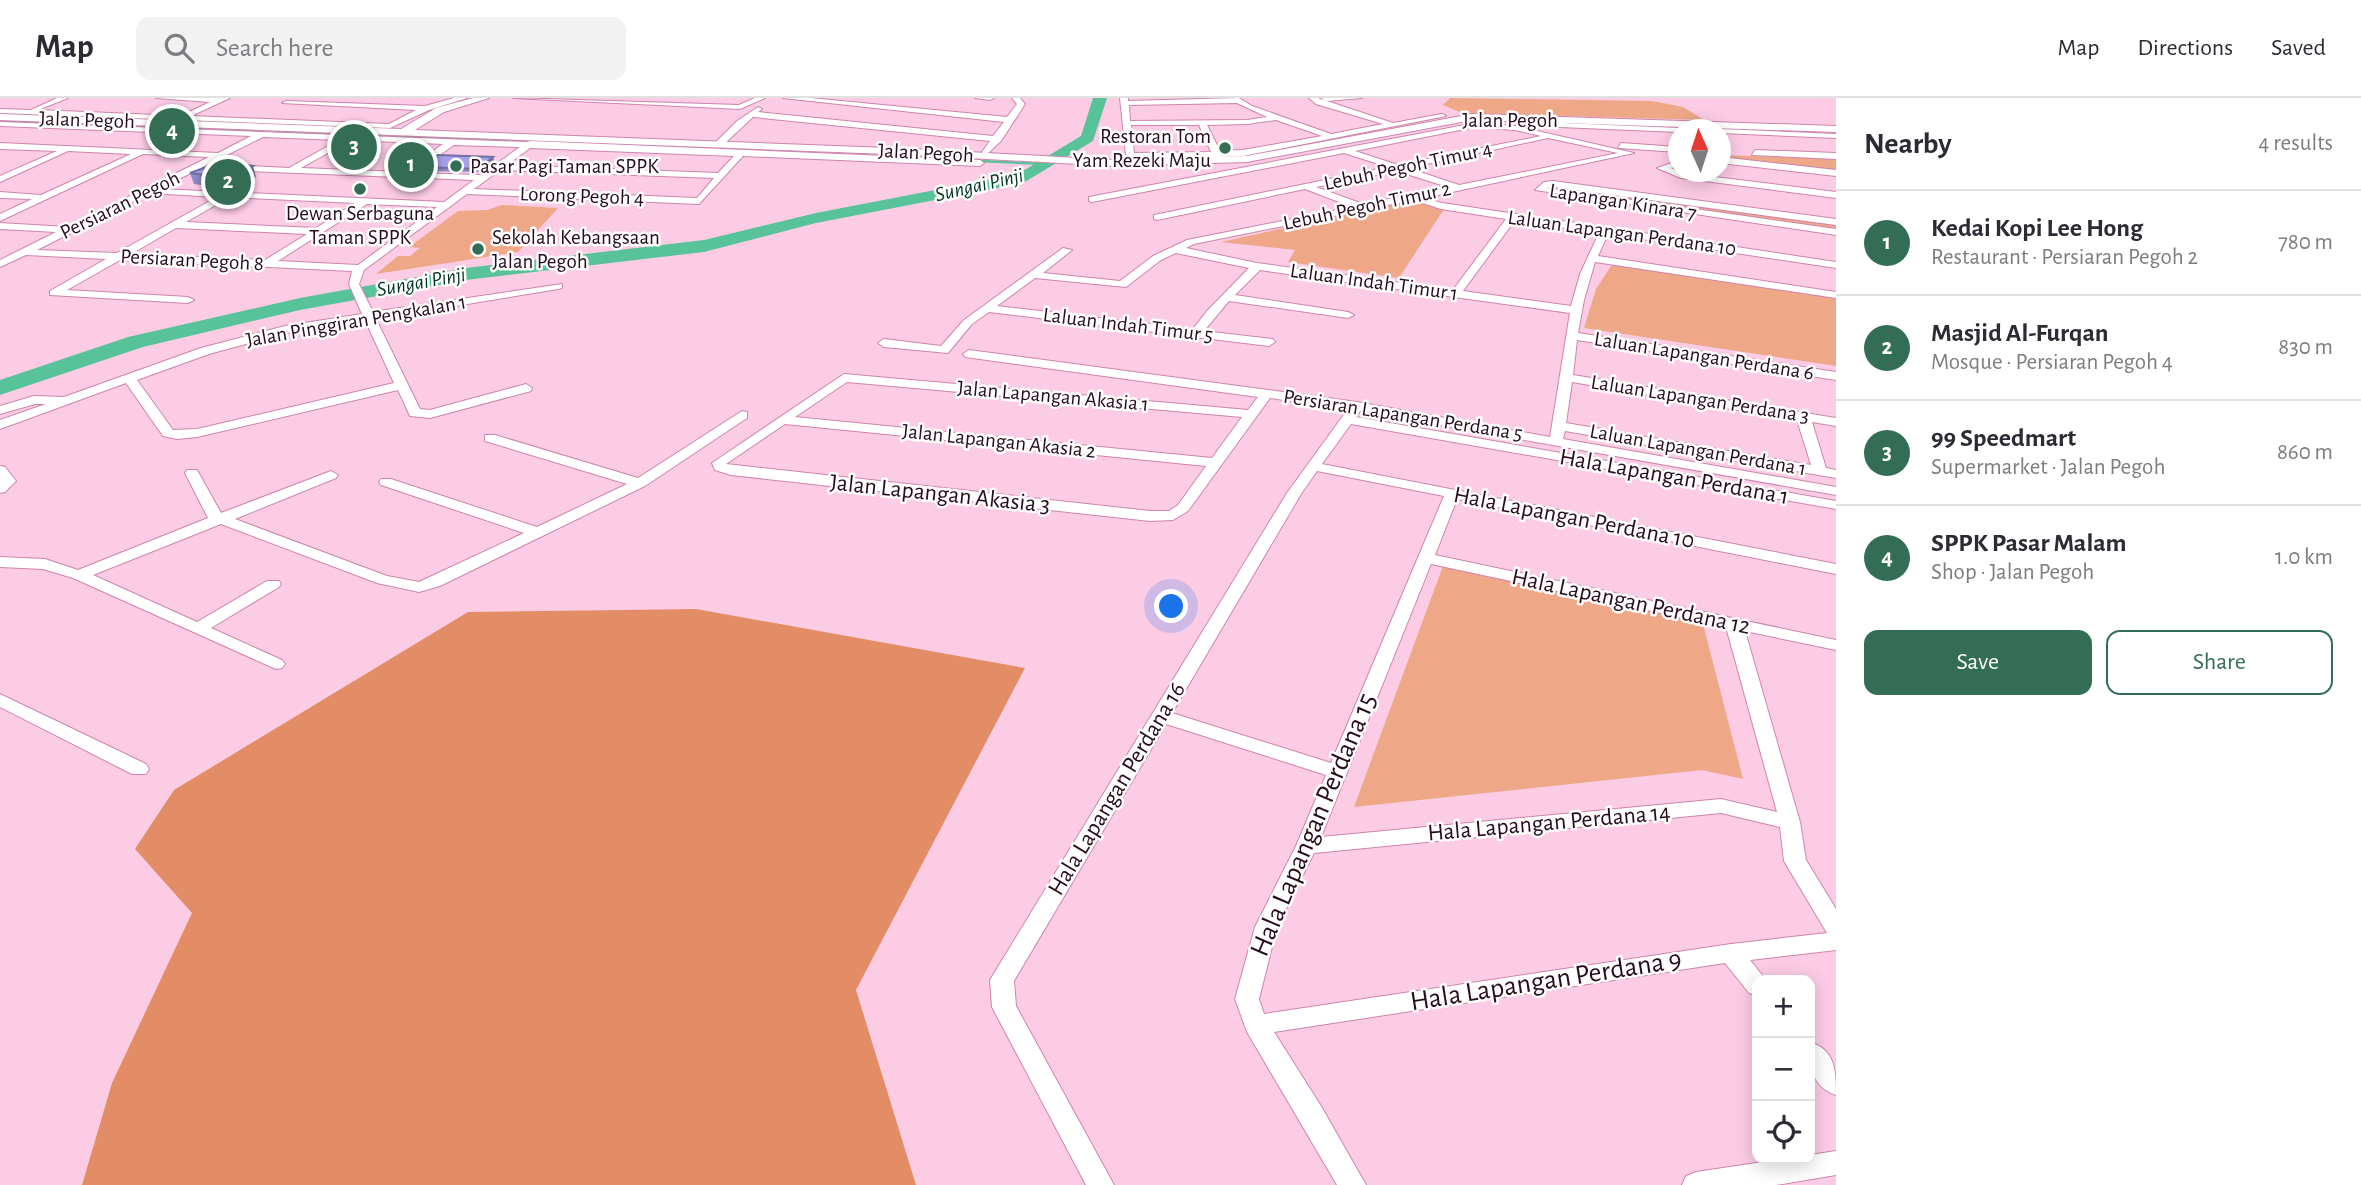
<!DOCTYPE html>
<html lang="en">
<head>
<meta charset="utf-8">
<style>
  body { margin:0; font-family:"Alegreya Sans",sans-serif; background:#f2f2f3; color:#2b2b33 }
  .controls { position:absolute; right:21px; bottom:21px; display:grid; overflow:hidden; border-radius:14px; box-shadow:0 4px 18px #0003 }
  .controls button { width:63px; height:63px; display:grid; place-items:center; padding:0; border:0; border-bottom:2px solid #e1e1e2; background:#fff; color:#2b2b33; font:35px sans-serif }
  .compass { position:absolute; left:1668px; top:21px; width:63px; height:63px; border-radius:50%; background:#fff; box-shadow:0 4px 18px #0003; rotate:357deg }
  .you { position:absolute; left:1172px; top:509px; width:24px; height:24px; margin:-18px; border:5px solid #fff; border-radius:50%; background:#1a73e8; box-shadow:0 0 0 10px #1a73e833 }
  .badge { display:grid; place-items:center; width:46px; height:46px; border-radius:50%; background:#336d56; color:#fff; font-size:23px; font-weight:700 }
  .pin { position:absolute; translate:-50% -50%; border:4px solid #fff; box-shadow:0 2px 7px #0006 }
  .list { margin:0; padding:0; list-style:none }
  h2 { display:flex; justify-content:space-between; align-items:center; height:91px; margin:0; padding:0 28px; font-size:30px }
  h2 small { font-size:23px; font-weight:400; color:#7c7c81 }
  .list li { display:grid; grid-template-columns:46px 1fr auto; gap:21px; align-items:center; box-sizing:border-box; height:105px; padding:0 28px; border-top:2px solid #e1e1e2 }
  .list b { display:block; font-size:26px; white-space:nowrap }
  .list p { margin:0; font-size:23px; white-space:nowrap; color:#7c7c81 }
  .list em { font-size:23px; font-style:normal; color:#7c7c81 }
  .actions { display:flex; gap:14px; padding:21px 28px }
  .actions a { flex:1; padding:16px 0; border:2px solid #336d56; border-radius:14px; text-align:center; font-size:24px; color:#336d56 }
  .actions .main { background:#336d56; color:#fff }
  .icon { flex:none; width:38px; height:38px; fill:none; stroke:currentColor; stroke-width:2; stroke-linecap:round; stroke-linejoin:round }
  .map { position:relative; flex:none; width:1836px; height:1087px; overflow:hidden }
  header { display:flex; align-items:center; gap:42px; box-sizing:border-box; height:98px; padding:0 35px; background:#fff; border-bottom:2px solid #e1e1e2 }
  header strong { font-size:33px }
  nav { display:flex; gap:38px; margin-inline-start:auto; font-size:24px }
  .search { width:490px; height:63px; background:#f2f2f3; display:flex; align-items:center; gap:18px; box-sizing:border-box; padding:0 24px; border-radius:14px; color:#7c7c81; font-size:26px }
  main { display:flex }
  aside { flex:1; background:#fff }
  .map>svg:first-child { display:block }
  .green { fill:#eea887 }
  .forest { fill:#e28d66 }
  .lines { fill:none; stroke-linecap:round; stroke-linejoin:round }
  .stream { stroke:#58c39b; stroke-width:2.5 }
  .river { fill:#58c39b; fill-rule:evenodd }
  .minor-casing { stroke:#ce84ad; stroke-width:2 }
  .tertiary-casing { stroke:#ce84ad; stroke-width:2 }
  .minor { fill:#fff; fill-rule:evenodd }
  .tertiary { fill:#fff; fill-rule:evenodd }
  .wall { fill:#8d8ac8 }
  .shaded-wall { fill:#7370a3 }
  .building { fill:#a4a0e9; stroke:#7370a3; stroke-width:2 }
  .poi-dot { fill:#336d56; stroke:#fdfdfd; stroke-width:2.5 }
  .labels { text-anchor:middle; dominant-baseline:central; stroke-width:5; stroke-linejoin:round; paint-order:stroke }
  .far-street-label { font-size:21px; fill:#280c1d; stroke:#fdfdfd }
  .far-poi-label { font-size:21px; fill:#280c1d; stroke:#fdfdfd; text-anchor:start }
  .far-water-label { font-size:21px; font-style:italic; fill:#013323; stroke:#fdfdfd }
  .street-label { font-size:24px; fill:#280c1d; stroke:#fdfdfd }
  .near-street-label { font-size:28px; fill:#280c1d; stroke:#fdfdfd }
</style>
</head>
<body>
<header>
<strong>Map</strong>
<div class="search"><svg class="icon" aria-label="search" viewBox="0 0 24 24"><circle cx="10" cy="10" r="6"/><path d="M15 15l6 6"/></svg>Search here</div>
<nav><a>Map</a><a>Directions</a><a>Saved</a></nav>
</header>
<main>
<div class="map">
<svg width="1836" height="1087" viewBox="0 0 1836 1087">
  <rect width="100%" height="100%" fill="#fccce5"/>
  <!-- green -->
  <path class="green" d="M1450,0l202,3 31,6 21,13 -242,-7 -19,-8z
    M1721,57l115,4v12l-115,-13z
    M1555,89l281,38v5l-288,-42z
    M1410,102l34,9 -45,69 -111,-16 7,-12 -74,-8z
    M502,107l56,3 -40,44 -142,22 22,-18h12l10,-8 -11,-1 49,-36 29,-1z
    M1613,165l223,34v69l-252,-38 12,-39z
    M1443,468l259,54 41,159 -41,-9 -348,37z"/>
  <!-- forest -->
  <path class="forest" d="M696,511l329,59 -169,322 60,195h-834l30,-102 80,-170 -57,-64 39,-59 294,-178z"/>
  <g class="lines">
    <!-- stream -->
    <path class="stream" d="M0,23l255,10
      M276,34l251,9
      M666,49l380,17"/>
    <!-- river -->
    <path class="river" d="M1093,0h14l-14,43 -70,42 -207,40 -112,29 -238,28 -166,30 -157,37 -143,48v-15l128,-43 172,-39 166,-30 238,-28 112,-27 202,-39 63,-38z"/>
    <!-- minor casing -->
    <g class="minor-casing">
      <path id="minor" d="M57,0h11l-30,12 143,6 29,-14 -54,-4h74l-39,18 198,8 27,-14 -134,-7 4,-2 139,5 29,-8h13l-38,12 -39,18 -390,-15v-4l31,1z
        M513,0l226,7 16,-7h10l-25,11z
        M783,0h27l197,19 10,-13 -5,-6h8l5,6 -24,37 -15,14 -4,-3 8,-11 -237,-24 -31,29h-6v-4l21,-21 21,-14 4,2 -4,3 235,24 11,-14z
        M975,0h19l-4,2z
        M1120,0h8v3l111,-3 13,8 79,28 52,-10 -67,-20 -7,-6h9l75,25 49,-9 4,2 -203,40 -105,4 -12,-5zM1237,5l30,14 -20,3 -117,1 -1,-16zM1276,22l46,16 -79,14 -23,1 -13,-26 40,-1zM1131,27h68l12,27 -77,1z
        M1322,0h40l-37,3z
        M0,24l526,20 5,-1 449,19 4,3 -4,3 -237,-10 -44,48 -232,-10 -103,76 -5,14 14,28 189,-28v4l-4,1 -182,30 44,90 10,1 96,-26 6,4 -1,3 -101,27 -20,-2 -12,-26 -201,47 -20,2 -14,-3 -37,-53 -126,46v-9l46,-16h-11l-35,10v-8l34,-10 30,1 137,-49 84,-22 77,-12 -13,-30 3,-13 -232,-11 -53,30 121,7 6,3 -6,3 -138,-8v-4l56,-32 -80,-4 -26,12v-7l56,-28 -56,-3v-6l67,4 142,-70 -66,-3 -143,67v-7l32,-15 -32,-1v-6l41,3 90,-41 -63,-3 -68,31v-6l57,-25 -57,-2v-6l218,10 33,-17 -251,-10zM263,39l76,3 -50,28 -60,-3 -3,1v4l248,10 -30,22 -285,-13zM351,42l92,4 -40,28 -102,-4zM454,47l66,2 -39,28 -67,-2zM530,50l204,8 -16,17 -211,-8zM500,72l214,8 -17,20 -223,-9zM150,95l67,4 -100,56 -80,-3zM230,99l125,6 -39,25 -130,-6zM367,106l70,3 -79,58 -80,-4zM176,130h1l130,6 -42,26 -134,-6zM365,222l29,63 -197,46 -24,1 -36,-50 72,-26 77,-21z
        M1539,24l139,6 4,2 -4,2 -142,-6z
        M1475,25l40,3 119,27 -210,45 18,5 394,59v6l-228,-34 -10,22 238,36v6l-241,-36 -11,38 -6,33 258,39v8l-259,-40 -4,35 263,43v8l-24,-4 14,46 10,2v8l-271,-47 -2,8 273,48v8l-476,-84 -4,6 480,84v8l-485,-85 -29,40 514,100v10l-379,-75 -22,56 401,85v10l-91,-19 55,191 6,38 30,49v41l-86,10 16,20h-9v16l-8,-3 -24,-30 -451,69 47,74 45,79h-29l-90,-153 -12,-33 20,-72 41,-81 30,-71 -160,-51 -152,257 2,25 98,179h-28l-94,-178 -2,-27 297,-487 61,-84 -78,-11 -82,113 -15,9 -23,1 -419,-46 -16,-5 -3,-7 132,-89 404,36 10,-13 -293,-40 -2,-3 6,-4 388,52 193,35 20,-124 -310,-43 -25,25 113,17 6,3 -6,3 -119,-17 -25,30 69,8 2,3 -6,4 -280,-34 -17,12 -24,29 -64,-6 -6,-4 6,-4 57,7 23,-26 99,-72 9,2 -29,23 77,8 33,-25 34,-16 165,-33 -47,-18 -148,31 -3,-1v-4l234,-48 -44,-14 -252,49 -3,-1v-4zM1475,29l40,3 26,6 -143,29 -43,-14zM1548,40l70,15 -159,32 -51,-17zM1397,73l51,16 -85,17 -47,-17zM1413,102l28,9 65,10 -53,71 -196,-27 -71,-15 8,-4zM1515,122l84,13 -19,41 -9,32 -108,-15zM1176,155l73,15 -42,43 -14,18 -196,-23 38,-28 91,9 35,-27zM847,284l395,35 -30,41 -417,-41zM1572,284l225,38 14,45 -245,-42zM785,326l421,42 -28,39 -9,6h-19l-424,-47zM1317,373l127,25 -113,267 -159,-50 129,-219zM1431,466l295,63 51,185 -56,-13 -400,38zM1721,715l59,14 4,34 43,72 -96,11 -467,70 -5,-15 18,-72 37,-74z
        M1720,31l116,5v4l-116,-5v-3h-3z
        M1621,45l57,4v5l-60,-4z
        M1755,52l81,3v6l-84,-4z
        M1720,59l116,13v6l-116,-13z
        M1678,63v5l-7,2 11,5 154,19v6l-155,-20 -24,-10z
        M1553,83l283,38v6l-283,-38 -6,1 289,41v6l-301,-45 9,-8z
        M742,313l5,1v6l-102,68 -205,100 -21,6 -42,-9 -156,-59 -128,51 104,47 70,-41h12l2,3 -2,3 -68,41 71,32 3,4 -3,4 -6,1 -203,-91 -30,-9 -43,-2v-10l45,2 33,11 130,-52 -23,-45 2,-3h10l24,43 110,-42 7,4 -2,3 -101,41 152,57 32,6 105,-49 -143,-48 -2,-3 2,-3h10l146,48 90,-43 -142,-43v-6h10l143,43z
        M0,368l5,1 11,14 -11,11 -5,1z
        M0,596l146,70 3,5 -3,5h-14l-132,-67z
        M1810,944c26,8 26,30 26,53 -26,-9 -26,-30 -26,-53z
        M1836,1053v24l-60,10h-94l4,-9 10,-4 88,-13h26v-4z"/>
    </g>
    <!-- tertiary casing -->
    <g class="tertiary-casing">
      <path id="tertiary" d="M473,0h16l-45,14 -29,18 500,19 198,11 134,-4 225,-42 364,12v6l-364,-12 -225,42 -134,4 -198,-11 -915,-35v-6l401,15 35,-21z"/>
    </g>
    <!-- minor -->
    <use href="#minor" class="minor"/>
    <!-- tertiary -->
    <use href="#tertiary" class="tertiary"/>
  </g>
  <!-- wall -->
  <path class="wall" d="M493,59l1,4 -15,11 -57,-1 -1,-4z
    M190,75l66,4 -29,12 -33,-5z"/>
  <!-- shaded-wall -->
  <path class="shaded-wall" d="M493,59l1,4 -15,11 -1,-3z
    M253,68l3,11 -29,12 -3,-11z"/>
  <!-- building -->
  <path class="building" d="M438,57l55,2 -15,12 -57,-2z
    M220,64l33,4 -29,12 -34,-5z"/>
  <!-- markers -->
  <g class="poi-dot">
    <circle cx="1225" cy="50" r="7"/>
    <circle cx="456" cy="68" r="7"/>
    <circle cx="360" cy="91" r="7"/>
    <circle cx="478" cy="151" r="7"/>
  </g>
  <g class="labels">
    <!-- far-street labels -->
    <g class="far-street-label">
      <text transform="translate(87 22) rotate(2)">Jalan Pegoh</text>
      <text x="1510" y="22">Jalan Pegoh</text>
      <text transform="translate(926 55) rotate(3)">Jalan Pegoh</text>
      <text transform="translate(1408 68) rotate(-12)">Lebuh Pegoh Timur 4</text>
      <text transform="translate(582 98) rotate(2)">Lorong Pegoh 4</text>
      <text transform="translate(1623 104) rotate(9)">Lapangan Kinara 7</text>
      <text transform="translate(120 107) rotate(-26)">Persiaran Pegoh</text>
      <text transform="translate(1367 108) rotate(-12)">Lebuh Pegoh Timur 2</text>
      <text transform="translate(1622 135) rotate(8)">Laluan Lapangan Perdana 10</text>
      <text transform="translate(192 162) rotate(3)">Persiaran Pegoh 8</text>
      <text transform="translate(1374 184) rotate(8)">Laluan Indah Timur 1</text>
      <text transform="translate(356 223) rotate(-10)">Jalan Pinggiran Pengkalan 1</text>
      <text transform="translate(1128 227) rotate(7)">Laluan Indah Timur 5</text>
      <text transform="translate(1704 258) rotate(9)">Laluan Lapangan Perdana 6</text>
      <text transform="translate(1053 298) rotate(5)">Jalan Lapangan Akasia 1</text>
      <text transform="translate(1700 301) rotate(9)">Laluan Lapangan Perdana 3</text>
      <text transform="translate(1403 317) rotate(9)">Persiaran Lapangan Perdana 5</text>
      <text transform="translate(999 343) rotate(6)">Jalan Lapangan Akasia 2</text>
      <text transform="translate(1698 352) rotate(10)">Laluan Lapangan Perdana 1</text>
    </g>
    <!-- far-poi labels -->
    <g class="far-poi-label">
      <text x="1211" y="38" text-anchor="end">Restoran Tom<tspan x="1211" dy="24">Yam Rezeki Maju</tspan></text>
      <text x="470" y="68">Pasar Pagi Taman SPPK</text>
      <text x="360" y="115" text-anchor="middle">Dewan Serbaguna<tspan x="360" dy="24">Taman SPPK</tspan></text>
      <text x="492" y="139">Sekolah Kebangsaan<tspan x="492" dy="24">Jalan Pegoh</tspan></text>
    </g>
    <!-- far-water labels -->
    <g class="far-water-label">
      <text transform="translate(979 87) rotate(-13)">Sungai Pinji</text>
      <text transform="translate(421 184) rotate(-10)">Sungai Pinji</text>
    </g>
    <!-- street labels -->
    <g class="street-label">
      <text transform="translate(1674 379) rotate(10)">Hala Lapangan Perdana 1</text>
      <text transform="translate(940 396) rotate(6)">Jalan Lapangan Akasia 3</text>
      <text transform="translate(1574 420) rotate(11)">Hala Lapangan Perdana 10</text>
      <text transform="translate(1631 504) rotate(12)">Hala Lapangan Perdana 12</text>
      <text transform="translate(1117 691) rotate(-59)">Hala Lapangan Perdana 16</text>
      <text transform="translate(1549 725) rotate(-5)">Hala Lapangan Perdana 14</text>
    </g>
    <!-- near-street labels -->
    <g class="near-street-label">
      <text transform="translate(1314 727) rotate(-67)">Hala Lapangan Perdana 15</text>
      <text transform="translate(1546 883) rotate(-9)">Hala Lapangan Perdana 9</text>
    </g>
  </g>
</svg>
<div class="controls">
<button>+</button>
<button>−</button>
<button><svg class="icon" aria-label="locate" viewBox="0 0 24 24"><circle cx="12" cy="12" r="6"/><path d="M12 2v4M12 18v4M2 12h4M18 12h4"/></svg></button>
</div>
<svg class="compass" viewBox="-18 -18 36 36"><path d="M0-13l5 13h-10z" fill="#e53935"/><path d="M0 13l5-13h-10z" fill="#7c7c81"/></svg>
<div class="you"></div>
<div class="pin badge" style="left:411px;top:67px">1</div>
<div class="pin badge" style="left:228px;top:84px">2</div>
<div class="pin badge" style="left:354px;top:49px">3</div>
<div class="pin badge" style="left:172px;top:33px">4</div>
</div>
<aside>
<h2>Nearby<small>4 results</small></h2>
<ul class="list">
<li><span class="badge">1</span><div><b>Kedai Kopi Lee Hong</b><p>Restaurant · Persiaran Pegoh 2</p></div><em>780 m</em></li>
<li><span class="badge">2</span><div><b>Masjid Al-Furqan</b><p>Mosque · Persiaran Pegoh 4</p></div><em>830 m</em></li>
<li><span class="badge">3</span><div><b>99 Speedmart</b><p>Supermarket · Jalan Pegoh</p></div><em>860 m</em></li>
<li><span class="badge">4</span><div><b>SPPK Pasar Malam</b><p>Shop · Jalan Pegoh</p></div><em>1.0 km</em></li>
</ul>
<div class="actions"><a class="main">Save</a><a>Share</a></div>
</aside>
</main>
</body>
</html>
